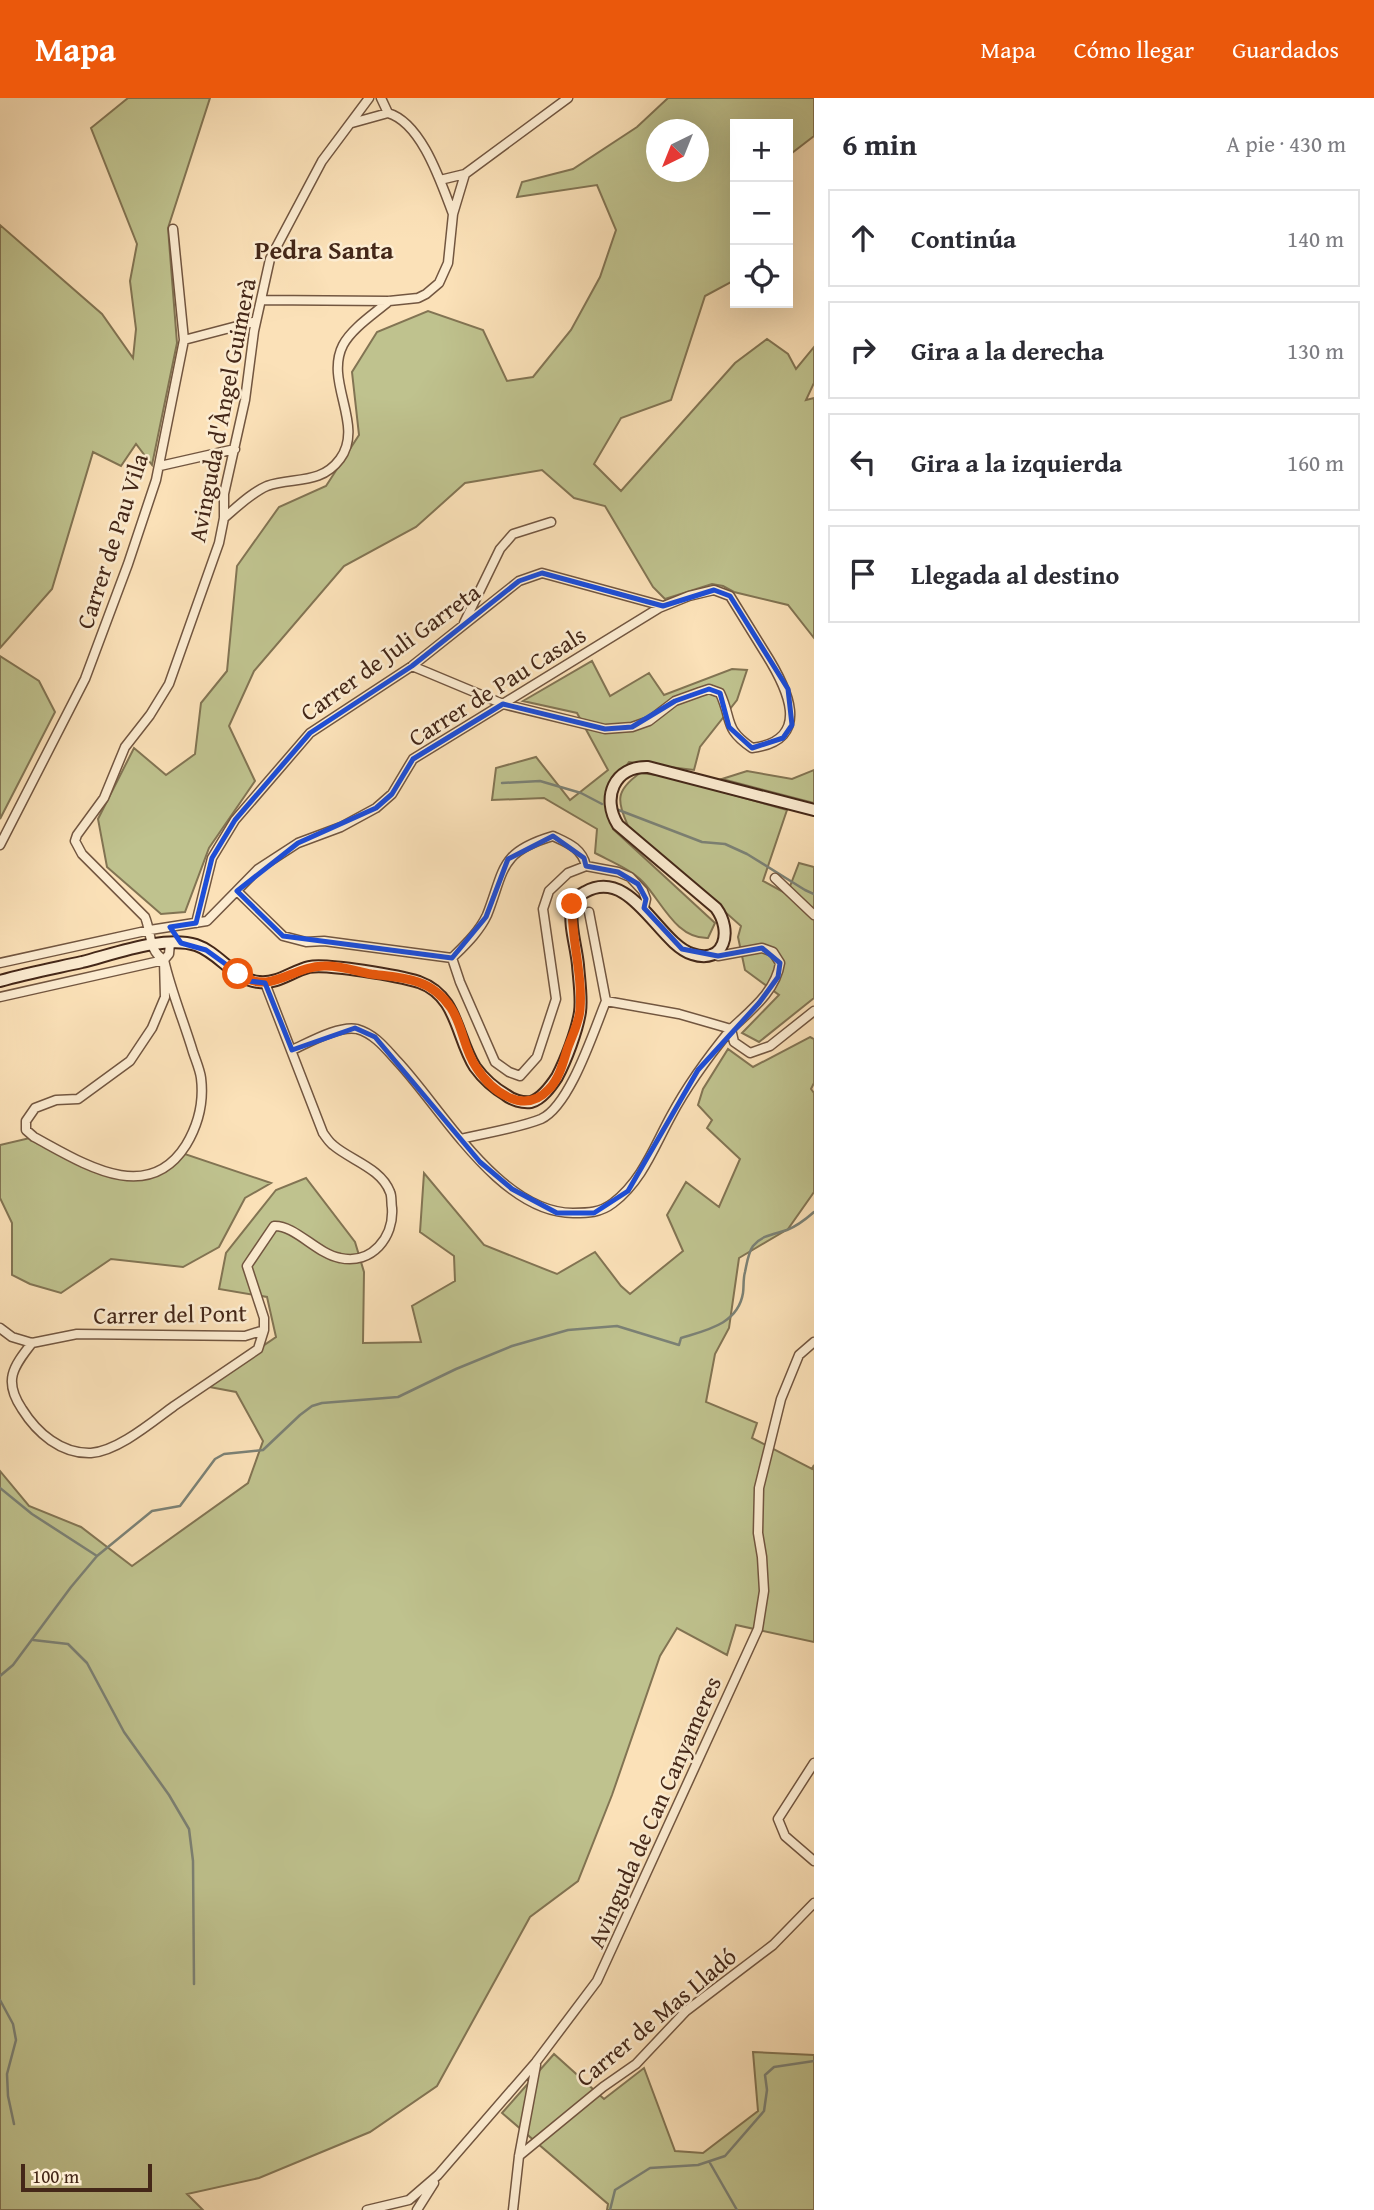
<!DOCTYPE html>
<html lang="es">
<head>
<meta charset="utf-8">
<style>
  body { margin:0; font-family:"Gentium Book Plus",serif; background:#f7f7f7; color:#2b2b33 }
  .controls { position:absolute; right:21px; top:21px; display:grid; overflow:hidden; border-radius:0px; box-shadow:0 7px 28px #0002 }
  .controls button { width:63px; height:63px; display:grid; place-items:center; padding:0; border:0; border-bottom:2px solid #e1e1e2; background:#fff; color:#2b2b33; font:35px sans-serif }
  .compass { position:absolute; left:646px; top:21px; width:63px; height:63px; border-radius:50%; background:#fff; box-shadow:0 7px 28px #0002; rotate:223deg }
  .scale { position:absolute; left:21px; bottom:18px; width:131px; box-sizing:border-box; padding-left:7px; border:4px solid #442718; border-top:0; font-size:19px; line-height:24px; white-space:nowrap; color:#442718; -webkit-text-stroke:5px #fcecd1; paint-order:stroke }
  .stop { position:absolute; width:21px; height:21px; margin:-16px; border:5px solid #ea580c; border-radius:50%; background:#fff }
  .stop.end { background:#ea580c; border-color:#fff; box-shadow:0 2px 7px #0008 }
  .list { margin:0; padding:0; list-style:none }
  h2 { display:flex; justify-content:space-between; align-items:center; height:91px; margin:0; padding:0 28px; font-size:30px }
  h2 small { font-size:23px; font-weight:400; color:#7c7c81 }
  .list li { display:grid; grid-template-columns:46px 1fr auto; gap:21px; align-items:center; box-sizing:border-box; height:98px; margin:0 14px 14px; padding:0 14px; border:2px solid #e1e1e2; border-radius:0px }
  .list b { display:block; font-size:26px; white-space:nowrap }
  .list em { font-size:23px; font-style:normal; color:#7c7c81 }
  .icon { flex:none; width:38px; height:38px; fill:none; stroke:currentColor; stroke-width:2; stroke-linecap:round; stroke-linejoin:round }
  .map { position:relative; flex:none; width:814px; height:2112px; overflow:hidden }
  header { display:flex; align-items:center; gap:42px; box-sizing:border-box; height:98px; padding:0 35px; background:#ea580c; color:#fff }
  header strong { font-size:33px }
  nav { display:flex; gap:38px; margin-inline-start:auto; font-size:24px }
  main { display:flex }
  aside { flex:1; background:#fff }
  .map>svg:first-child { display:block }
  .green { fill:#bfc28e; stroke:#827453; stroke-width:2; fill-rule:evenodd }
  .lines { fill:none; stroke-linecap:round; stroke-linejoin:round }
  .stream { stroke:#7b8175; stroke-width:2.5 }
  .minor-casing { stroke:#725640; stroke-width:11 }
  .secondary-casing { stroke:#442718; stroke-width:14 }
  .minor { stroke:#fcecd1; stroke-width:8 }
  .secondary { stroke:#fcecd1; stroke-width:10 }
  .route { stroke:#ea580c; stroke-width:9 }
  .marked { fill:none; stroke:#1d4ed8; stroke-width:5; stroke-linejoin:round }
  .labels { text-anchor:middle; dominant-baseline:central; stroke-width:5; stroke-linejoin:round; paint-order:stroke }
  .street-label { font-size:24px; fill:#442718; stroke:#fcecd1 }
  .neighbourhood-label { font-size:26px; font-weight:bold; fill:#442718; stroke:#fcecd1 }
</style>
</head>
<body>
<header>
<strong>Mapa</strong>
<nav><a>Mapa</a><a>Cómo llegar</a><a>Guardados</a></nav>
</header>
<main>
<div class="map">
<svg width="814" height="2112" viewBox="0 0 814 2112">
  <rect width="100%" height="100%" fill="#fbe1b8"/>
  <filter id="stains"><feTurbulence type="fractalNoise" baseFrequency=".00286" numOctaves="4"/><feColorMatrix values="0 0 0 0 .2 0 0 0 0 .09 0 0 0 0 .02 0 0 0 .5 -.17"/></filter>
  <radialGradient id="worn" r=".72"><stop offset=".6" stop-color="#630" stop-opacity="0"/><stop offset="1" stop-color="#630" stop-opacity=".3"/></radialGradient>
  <!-- green -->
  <path class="green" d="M128,0h82l-42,130 9,115 -25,122 -16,-21 -15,22 -28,-14 -41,137 -52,59v-423l102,89 31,44 3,-29 -6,-48 7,-37 -46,-116z
    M668,0h146v38l-22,17 -2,37 -2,3v-69h-53v156l-30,16 -34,104 -50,18 -27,46 27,27 114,-128 32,-24 21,15 8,15 18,-22v36l-8,17 8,-2v240l-26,-33 -54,-13 -11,-6 -11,-2 -47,15 -12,-12 -48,-81 -31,-8 -32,-28 -77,13 -49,44 -72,39 -90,105 -25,55 26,55 -46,67 -24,64 -24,2 -54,-47 -9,-48 36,-71 32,27 29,-21 6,-51 26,-32 10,-105 42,-59 47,-21 33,-51 -7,-63 25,-40 51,-21 55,19 24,51 26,-4 38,-47 29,-53 16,-47 -19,-45 -80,12 5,-15 51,-13 64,-42zM656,32h42v42h-42z
    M0,558l39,25 16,31 -55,107z
    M592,563l18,35 39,-23 15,22 68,-26 15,1 -10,30 -37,47 -6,23 -65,-8 -19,26 3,41 102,94 -7,15c-32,1 -46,-36 -65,-56 -11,-12 -33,-21 -48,-29l2,-24 -53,-31 -52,2 4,-32 40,-11 34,43 38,-30 -31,-57 -54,-12z
    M814,672v33l-92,-24 25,-8 45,8z
    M640,675l26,3 121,34 -24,71 24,13 12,-31 15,4v131l-55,44 -17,-9 37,-38 -34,-25 -7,-33 3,-11 -113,-100c-11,-26 -13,-35 12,-53z
    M810,939l4,2v44l-3,6 3,4v99l-26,37 -49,29 -10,70 -14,26 -9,48 51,21 -5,15 60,31 2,-4v177l-78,-17 -9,30 -50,-27 -17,28 -48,139 -34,86 -48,36 -93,169 -67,46 -111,46 -72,16 16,16h-203v-739l29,35 52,21 51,39 116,-83 15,-42 -27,-49 -32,-6 72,-49 -9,-40 -48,-8 7,-36 50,-63 30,-12 49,64 9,30 -1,71 58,-1 -9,-36 43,-25 -1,-25 -34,-24 4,-59 60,72 73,29 38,-22 26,34 9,8 53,-43 -16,-36 19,-33 33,25 21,-48 -33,-31 5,-8 -14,-15 5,-16 25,-40 25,18z
    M34,1039l65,34 50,4 36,-21 86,29 -26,15 -26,49 -36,20 -72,-8 -50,34 -31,-9 -18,-9v-52l-12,-25v-53z
    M753,1954l61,3v155h-207l1,-6 -106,-91 52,-59 50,45 40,-31 31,83 28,2 55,-42z"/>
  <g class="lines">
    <!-- stream -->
    <path class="stream" d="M502,685l38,-2 41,12 21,11
      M616,711l86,33 23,2 22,10 58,36 9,4
      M0,1390l32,26 65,42
      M33,1542l35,4 19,19 37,69 45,63 20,34 4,32 1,123
      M0,1578l13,-11 58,-78 26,-31 55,-45 28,-5 35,-47 9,-5 39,-4 37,-35 12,-9 10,-3 76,-6 58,-28 56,-23 56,-16 49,-4 62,19 2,-7c26,-8 57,-14 62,-45 1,-7 0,-14 2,-21 2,-9 3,-19 8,-26 9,-11 22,-12 34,-16 10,-4 19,-11 27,-18
      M0,1902l13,24 3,16 -9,34 1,22 6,28
      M710,2065l27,47
      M610,2112l5,-20 35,-22 48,-3 27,-9 39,-45 3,-21 -2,-15 9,-8 40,-6"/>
    <!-- minor casing -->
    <g class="minor-casing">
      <path id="minor" d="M381,0l7,15
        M352,25l36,-10c34,10 53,70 65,101
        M440,82l25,-6 103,-76
        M261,202l128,1 29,-3 8,-4 13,-11 9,-20 5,-49 12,-40
        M184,242l72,-19
        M160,368l75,-17
        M224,420c13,-11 27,-25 43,-32 26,-9 54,-1 73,-27 25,-34 -16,-77 3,-114 9,-17 31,-31 46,-44
        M464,525l36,-74 13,-15 38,-12
        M0,747l85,-166 43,-115 28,-84 28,-140 -11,-111
        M775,780l39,37
        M237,793l46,45 23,6 18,-1 128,17
        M196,825l16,-65 23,-38 75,-87 102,-67 107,-85 23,-8 121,33
        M711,856l7,2 44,-8 11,4 7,11c-4,28 -29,47 -49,66l3,13 16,11 20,-7 44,-35
        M452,860l8,24 35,80 14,10 11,4 17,-19 19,-58 -13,-90 6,-18 19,-18 18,-7 32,6 12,5 13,14 3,8 -2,9
        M452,860c13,-13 27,-26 35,-43 18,-46 12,-63 66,-79 15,7 29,12 33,30
        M164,862c-16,-10 -12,-26 -19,-43l-63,-63 -7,-13 2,-6 27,-37 21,-51 25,-32 19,-31 50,-141 5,-25v-24l21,-94 9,-69 16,-72 52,-98 47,-63
        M164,862c7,31 20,62 29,92 3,9 7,18 8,26 3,24 -3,47 -15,67 -39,62 -105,17 -152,-8l-8,-7v-9l9,-13 21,-8 22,-1 52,-38 22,-33 13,-31z
        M164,862l5,-6 1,-11
        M0,865l150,-33 57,-9 51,-52 40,-26 43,-16 35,-19 16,-14 21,-35 246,-151 30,-12 25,-6 16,6c11,18 23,37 34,55 23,36 50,89 -12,97 -29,-20 -19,-27 -32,-55l-11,-4 -9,3 -25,9 -26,20 -17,6 -27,2 -102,-25 -91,-38
        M0,899l164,-37
        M292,952c16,-7 47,-25 65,-21 18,5 29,20 41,33 44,47 102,151 175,151 15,0 27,0 40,-10 29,-22 41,-56 58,-87 17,-32 37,-59 60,-87l-52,-15 -73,-13 -17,-89
        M461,1041c24,-6 58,-11 80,-20 29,-13 53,-89 65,-118
        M0,1230l12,9 20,6 45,-9 168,2 19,-6v-12l-17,-52 27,-40c21,-1 43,28 66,32 32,7 54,-21 52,-50 -1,-5 0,-12 -2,-16 -9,-24 -40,-32 -57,-47 -4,-3 -7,-8 -10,-12l-58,-150
        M32,1245c-19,24 -29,38 -10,66 15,24 39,45 69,44 27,-2 61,-31 83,-47 28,-19 56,-38 84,-57l6,-19
        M814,1665l-36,56 7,17 29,25
        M519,2058l84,-69 33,-23 50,-53 87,-66 41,-42
        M367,2112l42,-10 29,-25 98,-113 61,-81 161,-352 6,-38 -2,-34 -4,-24 1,-45 22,-89 18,-44 15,-13
        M417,2112l17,-27
        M513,2112l6,-54 17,-91"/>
    </g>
    <!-- secondary casing -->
    <g class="secondary-casing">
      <path id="secondary" d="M0,883c27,-8 55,-13 82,-19 32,-8 83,-27 114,-17 24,8 38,35 63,37 19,2 33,-11 50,-15 17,-4 91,9 110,15 39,14 37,55 56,85 8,11 19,21 31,28 6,5 16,8 25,7 11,-3 20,-16 26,-25 9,-17 20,-46 23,-65 2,-14 -1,-33 -2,-47 -2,-20 -9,-39 -6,-58 1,-7 7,-12 13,-15 46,-26 74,52 107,62 33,11 41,-23 24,-46l-98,-83c-17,-27 -4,-59 30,-58l166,43"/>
    </g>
    <!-- minor -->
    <use href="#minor" class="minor"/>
    <!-- secondary -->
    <use href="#secondary" class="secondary"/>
  </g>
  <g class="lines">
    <!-- route -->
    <path class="route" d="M238,876c34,22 53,-8 86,-8 15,-1 32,5 47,8 15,2 33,3 47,8 15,5 25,14 33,26 12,18 13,42 25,59 16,25 48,49 73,22 10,-10 14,-26 18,-39 4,-12 12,-27 13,-40 3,-36 -9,-71 -8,-106"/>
  </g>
  <!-- marked area -->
  <path class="marked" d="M542,475l121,33 51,-16 16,6 58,93 4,36 -9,13 -31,10 -23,-21 -9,-34 -11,-4 -34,12 -43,26 -27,2 -102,-25 -90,55 -21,35 -16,14 -78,35 -61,48 46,45 169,22 34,-41 22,-58 45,-23 31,22 2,8 32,6 20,12 8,15 -2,9 38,41 36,7 44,-8 18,15 -2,14 -19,26 -61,67 -70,121 -34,22h-37l-45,-24 -32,-27 -105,-125 -20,-9 -63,22 -27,-67 -16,-2 -43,-31 -25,-7 -11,-16 26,-4 16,-65 23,-38 75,-87 102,-67 107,-85z"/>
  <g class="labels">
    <!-- street labels -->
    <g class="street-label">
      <text transform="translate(222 312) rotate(-79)">Avinguda d'Àngel Guimerà</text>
      <text transform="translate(112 443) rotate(-72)">Carrer de Pau Vila</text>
      <text transform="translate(390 554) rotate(-36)">Carrer de Juli Garreta</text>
      <text transform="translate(497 588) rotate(-32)">Carrer de Pau Casals</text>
      <text transform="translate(170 1216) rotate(-1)">Carrer del Pont</text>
      <text transform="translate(654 1714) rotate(-66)">Avinguda de Can Canyameres</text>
      <text transform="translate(656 1919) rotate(-40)">Carrer de Mas Lladó</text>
    </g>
    <!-- neighbourhood labels -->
    <g class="neighbourhood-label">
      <text x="324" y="151">Pedra Santa</text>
    </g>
  </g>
  <rect width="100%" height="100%" filter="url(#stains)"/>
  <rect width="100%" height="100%" fill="url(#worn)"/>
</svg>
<div class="controls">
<button>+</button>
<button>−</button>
<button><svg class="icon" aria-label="locate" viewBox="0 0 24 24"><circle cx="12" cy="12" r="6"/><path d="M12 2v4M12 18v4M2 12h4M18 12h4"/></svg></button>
</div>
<svg class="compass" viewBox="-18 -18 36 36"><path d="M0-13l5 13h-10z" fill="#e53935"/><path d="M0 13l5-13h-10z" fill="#7c7c81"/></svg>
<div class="scale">100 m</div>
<div class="stop" style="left:238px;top:876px"></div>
<div class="stop end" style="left:572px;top:806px"></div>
</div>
<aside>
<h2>6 min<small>A pie · 430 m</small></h2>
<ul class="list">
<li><svg class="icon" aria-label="ahead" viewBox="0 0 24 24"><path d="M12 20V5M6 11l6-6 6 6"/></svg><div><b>Continúa</b></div><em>140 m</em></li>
<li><svg class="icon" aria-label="right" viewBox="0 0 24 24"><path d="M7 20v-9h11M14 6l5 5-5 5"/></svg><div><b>Gira a la derecha</b></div><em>130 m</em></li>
<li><svg class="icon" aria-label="left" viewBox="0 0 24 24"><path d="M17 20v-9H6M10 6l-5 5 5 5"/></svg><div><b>Gira a la izquierda</b></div><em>160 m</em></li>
<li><svg class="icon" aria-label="arrive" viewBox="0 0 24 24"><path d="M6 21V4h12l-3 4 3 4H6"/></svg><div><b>Llegada al destino</b></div></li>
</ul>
</aside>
</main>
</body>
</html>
